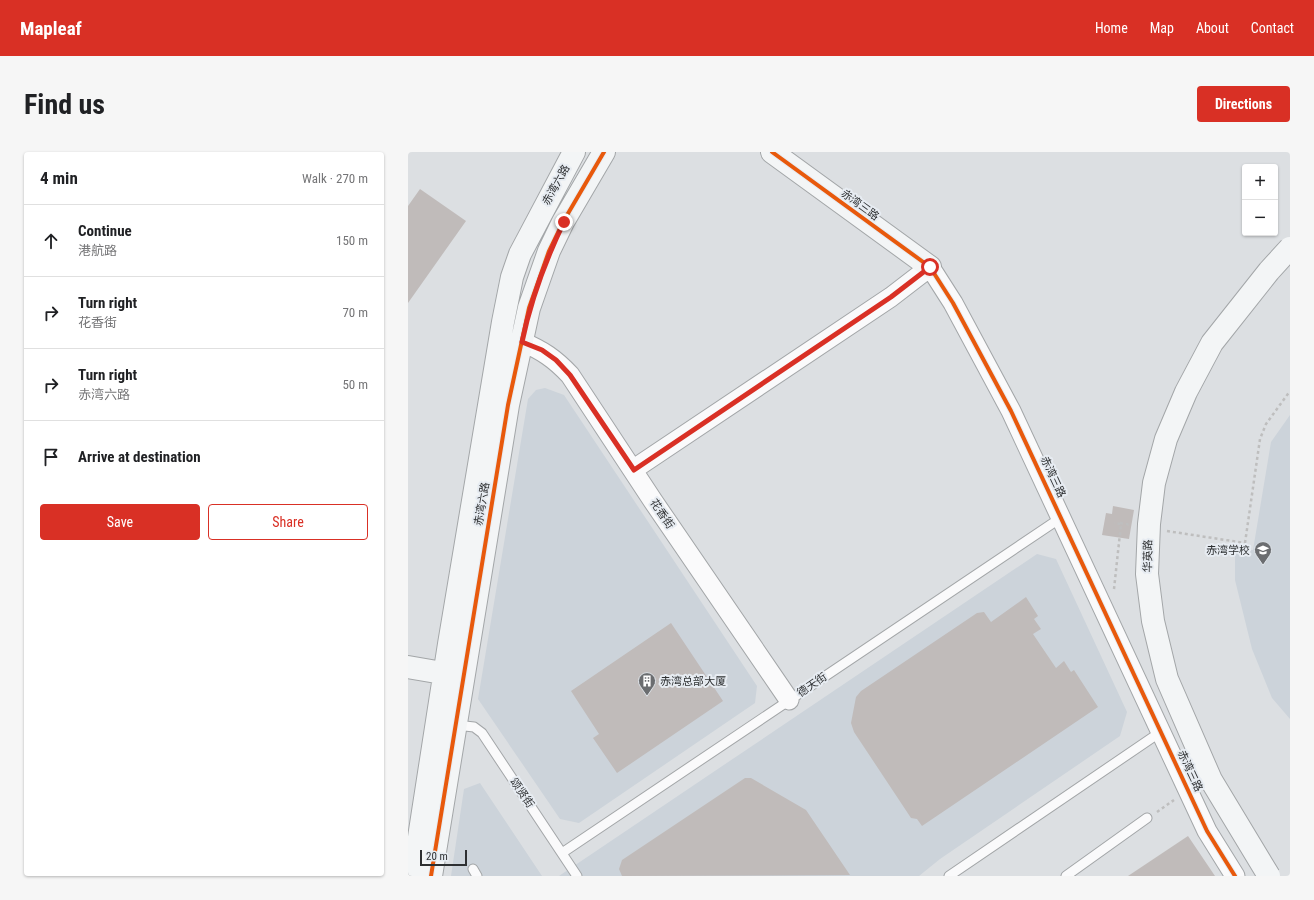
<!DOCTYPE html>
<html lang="en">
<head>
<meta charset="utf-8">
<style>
  body { margin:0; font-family:"Roboto Condensed","Noto Sans SC",sans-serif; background:#f6f6f6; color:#202124 }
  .controls { position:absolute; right:12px; top:12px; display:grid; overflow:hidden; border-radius:4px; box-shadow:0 1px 3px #0004 }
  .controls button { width:36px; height:36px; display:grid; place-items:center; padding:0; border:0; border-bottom:1px solid #e0e0e0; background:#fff; color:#202124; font:20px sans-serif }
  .scale { position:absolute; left:12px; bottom:10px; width:47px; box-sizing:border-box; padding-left:4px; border:2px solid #2e3032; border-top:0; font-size:11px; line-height:14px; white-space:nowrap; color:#2e3032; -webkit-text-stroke:3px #e7ecf2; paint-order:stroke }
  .stop { position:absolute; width:12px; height:12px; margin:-9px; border:3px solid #d93025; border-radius:50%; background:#fff }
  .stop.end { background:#d93025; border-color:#fff; box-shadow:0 1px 4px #0008 }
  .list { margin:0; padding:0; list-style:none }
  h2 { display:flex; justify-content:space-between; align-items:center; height:52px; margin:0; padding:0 16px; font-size:17px }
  h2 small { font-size:13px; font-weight:400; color:#757577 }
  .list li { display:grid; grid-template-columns:26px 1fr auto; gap:12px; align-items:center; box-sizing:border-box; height:72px; padding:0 16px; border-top:1px solid #e0e0e0 }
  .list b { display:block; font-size:15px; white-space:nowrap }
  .list p { margin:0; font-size:13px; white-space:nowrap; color:#757577 }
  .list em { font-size:13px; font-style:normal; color:#757577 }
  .actions { display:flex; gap:8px; padding:12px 16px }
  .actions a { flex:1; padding:9px 0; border:1px solid #d93025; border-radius:4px; text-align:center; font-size:14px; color:#d93025 }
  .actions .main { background:#d93025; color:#fff }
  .icon { flex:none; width:22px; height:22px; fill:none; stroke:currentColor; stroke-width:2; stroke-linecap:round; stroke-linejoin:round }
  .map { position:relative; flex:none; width:882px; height:724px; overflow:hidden; border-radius:4px }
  header { display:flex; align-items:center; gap:24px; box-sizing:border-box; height:56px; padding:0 20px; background:#d93025; color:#fff }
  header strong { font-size:19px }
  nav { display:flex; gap:22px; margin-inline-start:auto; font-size:14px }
  .intro { display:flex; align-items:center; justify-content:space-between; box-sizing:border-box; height:96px; padding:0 24px }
  h1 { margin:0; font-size:28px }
  .button { padding:10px 18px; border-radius:4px; background:#d93025; color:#fff; font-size:14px; font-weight:700 }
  main { display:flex; gap:24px; padding:0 24px }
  aside { flex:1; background:#fff; border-radius:4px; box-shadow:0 1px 3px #0004 }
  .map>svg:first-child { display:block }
  .built { fill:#ccd3da }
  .building { fill:#c0bbba }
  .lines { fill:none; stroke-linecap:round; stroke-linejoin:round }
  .lane-casing { stroke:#a3a6a8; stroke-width:11 }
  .street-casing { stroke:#a3a6a8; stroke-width:21 }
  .secondary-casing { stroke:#a3a6a8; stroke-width:24 }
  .path { stroke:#bebebe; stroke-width:2.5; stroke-dasharray:3 3; stroke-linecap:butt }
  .lane { stroke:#fafafb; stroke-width:9 }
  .street { stroke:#fafafb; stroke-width:19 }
  .secondary { stroke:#f3f5f6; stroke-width:22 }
  .secondary-bridge-casing { stroke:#a3a6a8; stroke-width:24; stroke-linecap:butt }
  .path-bridge { stroke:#bebebe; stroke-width:2.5; stroke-dasharray:3 3; stroke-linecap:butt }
  .secondary-bridge { stroke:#f3f5f6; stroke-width:22 }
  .cycleway-casing { stroke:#e7ecf2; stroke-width:6 }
  .cycleway { stroke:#e8590c; stroke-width:4 }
  .route { stroke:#d93025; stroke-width:5 }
  .labels { text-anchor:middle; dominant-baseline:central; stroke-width:4; stroke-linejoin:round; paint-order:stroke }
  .street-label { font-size:11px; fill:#2e3032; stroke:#e7ecf2 }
  .poi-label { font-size:11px; fill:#2e3032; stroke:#e7ecf2; text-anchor:end }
</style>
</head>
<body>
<header>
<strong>Mapleaf</strong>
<nav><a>Home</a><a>Map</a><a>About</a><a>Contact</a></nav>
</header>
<div class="intro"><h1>Find us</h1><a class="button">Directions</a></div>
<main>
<aside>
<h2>4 min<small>Walk · 270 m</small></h2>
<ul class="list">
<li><svg class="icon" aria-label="ahead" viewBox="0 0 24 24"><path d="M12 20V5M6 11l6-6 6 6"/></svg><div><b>Continue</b><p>港航路</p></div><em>150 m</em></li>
<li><svg class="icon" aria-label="right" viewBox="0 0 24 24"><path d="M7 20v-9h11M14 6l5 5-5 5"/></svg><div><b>Turn right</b><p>花香街</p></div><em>70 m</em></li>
<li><svg class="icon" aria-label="right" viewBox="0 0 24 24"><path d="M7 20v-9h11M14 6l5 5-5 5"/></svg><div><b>Turn right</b><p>赤湾六路</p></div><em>50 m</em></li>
<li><svg class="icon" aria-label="arrive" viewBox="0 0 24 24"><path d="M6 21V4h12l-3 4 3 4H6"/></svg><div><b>Arrive at destination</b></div></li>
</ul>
<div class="actions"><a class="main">Save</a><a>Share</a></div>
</aside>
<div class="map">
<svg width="882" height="724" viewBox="0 0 882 724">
  <rect width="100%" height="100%" fill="#dcdfe2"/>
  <!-- built -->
  <path class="built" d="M137,236l19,7 193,291 -2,17 -176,120 -19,-4 -82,-120 50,-300 8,-9z
    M882,263v304l-18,-21 -20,-49 -17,-69v-32l18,2 18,-108z
    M629,402l19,5 71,153 -7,24 -180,123 -21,17h-360z
    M72,631l62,93h-91l13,-87z"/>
  <!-- building -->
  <path class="building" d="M12,37l46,32 -58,82v-97z
    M705,354l21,4 -5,29 -27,-4 4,-22 6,1z
    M618,445l12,19 -4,3 7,10 -8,5 23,34 8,-7 7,11 3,-2 24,37 -176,119 -5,-7 -6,-1 -57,-86 -3,-9 5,-26 5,-6 116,-78 7,-1 7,10z
    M263,471l52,78 -106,72 -24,-35 6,-4 -28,-43z
    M337,626h6l55,32 44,65 -228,1 -3,-7 3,-9z
    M780,684l27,40h-87z"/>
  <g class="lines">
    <!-- lane casing -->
    <g class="lane-casing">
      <path id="lane" d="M48,573l18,2 8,6 95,143
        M154,701l500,-336
        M65,717l4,7
        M541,724l213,-145
        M658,724l81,-58"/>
    </g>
    <!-- street casing -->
    <g class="street-casing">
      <path id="street" d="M114,190c20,8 33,17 48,33l83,126 136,199
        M226,317l257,-172 39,-30 23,36 58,108 196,420 28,45"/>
    </g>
    <!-- secondary casing -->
    <g class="secondary-casing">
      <path id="secondary" d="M364,0l158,115
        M0,515l52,9
        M5,724l36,-232 54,-322 9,-45 8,-23 54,-102
        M23,724l77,-471 21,-97 20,-57 14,-29 41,-70"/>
    </g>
    <!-- path -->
    <path class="path" d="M712,371l11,2
      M837,391l15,-104 6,-15 24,-33
      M706,437l7,-65 -7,-1
      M749,660l17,-12"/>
    <!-- lane -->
    <use href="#lane" class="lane"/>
    <!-- street -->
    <use href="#street" class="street"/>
    <!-- secondary -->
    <use href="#secondary" class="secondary"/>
    <!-- secondary-bridge casing -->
    <g class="secondary-bridge-casing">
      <path id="secondary-bridge" d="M861,724l-58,-96 -44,-101 -14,-58 -6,-47 2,-50 5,-41 12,-44 20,-47 26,-49 57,-72 21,-23"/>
    </g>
    <!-- path-bridge -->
    <path class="path-bridge" d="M759,379l78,12"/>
    <!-- secondary-bridge -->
    <use href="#secondary-bridge" class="secondary-bridge"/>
    <!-- cycleway casing -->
    <g class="cycleway-casing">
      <path id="cycleway" d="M364,0l158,115 23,36 58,108 196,420 28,45
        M23,724l77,-471 21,-97 20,-57 14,-29 41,-70"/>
    </g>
    <!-- cycleway -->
    <use href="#cycleway" class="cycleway"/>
  </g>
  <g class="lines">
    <!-- route -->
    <path class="route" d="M156,70c-19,39 -33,77 -42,120l20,8 14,10 14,15 64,95 257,-173 39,-30"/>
  </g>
  <!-- icons -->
  <defs>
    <g id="school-pin" transform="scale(0.9)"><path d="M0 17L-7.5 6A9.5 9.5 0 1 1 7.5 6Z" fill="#6b6d70" stroke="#e7ecf2"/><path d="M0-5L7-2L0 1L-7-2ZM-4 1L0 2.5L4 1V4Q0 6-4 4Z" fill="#fff"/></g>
    <g id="building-pin" transform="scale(0.9)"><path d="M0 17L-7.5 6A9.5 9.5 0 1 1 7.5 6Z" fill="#6b6d70" stroke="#e7ecf2"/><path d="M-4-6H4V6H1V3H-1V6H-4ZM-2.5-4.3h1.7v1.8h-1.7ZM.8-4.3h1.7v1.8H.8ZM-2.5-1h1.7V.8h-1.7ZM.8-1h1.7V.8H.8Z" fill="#fff"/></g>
  </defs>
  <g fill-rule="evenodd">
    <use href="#school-pin" x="855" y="398"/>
    <use href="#building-pin" x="239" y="529"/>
  </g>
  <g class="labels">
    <!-- street labels -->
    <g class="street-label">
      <text transform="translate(148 33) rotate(-61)">赤湾六路</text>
      <text transform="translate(452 53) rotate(36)">赤湾三路</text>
      <text transform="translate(645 325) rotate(65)">赤湾三路</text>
      <text transform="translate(74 352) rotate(-80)">赤湾六路</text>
      <text transform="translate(254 362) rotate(56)">花香街</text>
      <text transform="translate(740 404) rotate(-89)">华英路</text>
      <text transform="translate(404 533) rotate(-34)">德天街</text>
      <text transform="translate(782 619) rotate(65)">赤湾三路</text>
      <text transform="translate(114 641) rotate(56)">颂贤街</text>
    </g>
    <!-- poi labels -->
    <g class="poi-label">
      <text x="842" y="398">赤湾学校</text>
      <text x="252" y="529" text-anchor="start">赤湾总部大厦</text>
    </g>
  </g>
</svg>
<div class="controls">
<button>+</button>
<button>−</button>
</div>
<div class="scale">20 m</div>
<div class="stop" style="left:522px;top:115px"></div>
<div class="stop end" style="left:156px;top:70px"></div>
</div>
</main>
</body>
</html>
